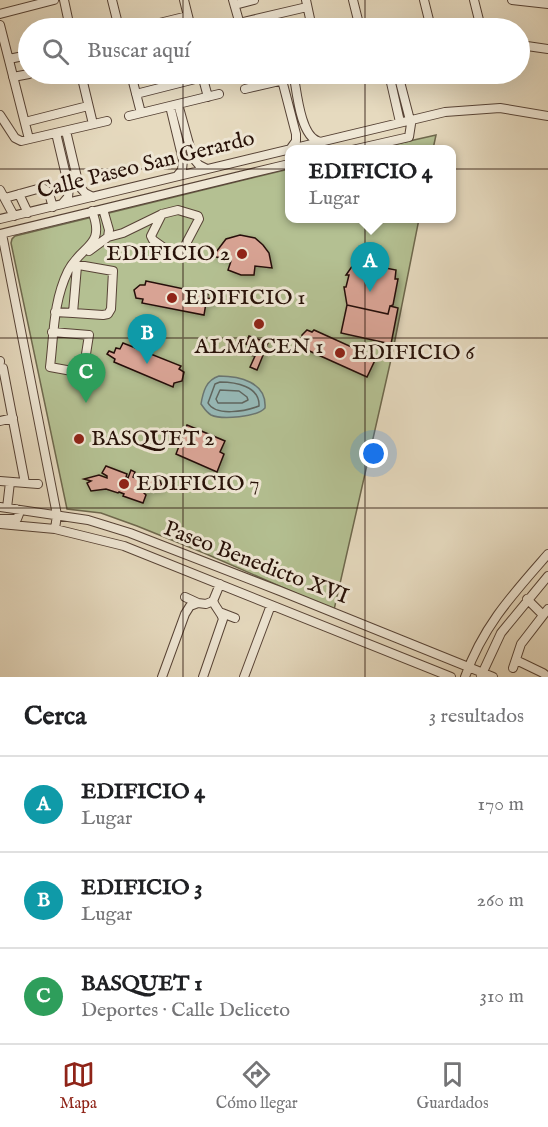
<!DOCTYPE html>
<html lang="es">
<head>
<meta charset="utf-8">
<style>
  body { margin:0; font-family:"IM FELL English",serif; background:#f2f2f2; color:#202124 }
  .you { position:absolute; left:374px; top:454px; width:21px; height:21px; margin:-15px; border:4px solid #fff; border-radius:50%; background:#1a73e8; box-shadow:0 0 0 9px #1a73e833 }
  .badge { display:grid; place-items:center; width:39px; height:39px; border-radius:50%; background:#8f2418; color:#fff; font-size:20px; font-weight:700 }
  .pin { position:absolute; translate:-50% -50px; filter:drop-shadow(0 2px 3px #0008) }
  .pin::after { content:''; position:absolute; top:32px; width:21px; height:18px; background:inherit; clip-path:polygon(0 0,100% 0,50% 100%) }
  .popup { position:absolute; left:285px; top:145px; width:171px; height:78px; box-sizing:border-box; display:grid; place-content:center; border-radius:12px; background:#fff; filter:drop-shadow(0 2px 4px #0005); font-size:20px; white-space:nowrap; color:#757577 }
  .popup b { font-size:22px; color:#202124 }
  .popup::after { content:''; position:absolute; left:50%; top:100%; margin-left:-12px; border:12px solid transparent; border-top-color:#fff }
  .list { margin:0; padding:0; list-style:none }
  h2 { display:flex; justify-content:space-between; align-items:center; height:78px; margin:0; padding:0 24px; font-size:26px }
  h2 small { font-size:20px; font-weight:400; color:#757577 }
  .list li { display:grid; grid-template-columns:39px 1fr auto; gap:18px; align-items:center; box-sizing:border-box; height:96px; padding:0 24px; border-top:2px solid #e0e0e0 }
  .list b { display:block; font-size:22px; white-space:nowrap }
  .list p { margin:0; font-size:20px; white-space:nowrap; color:#757577 }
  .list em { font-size:20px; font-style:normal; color:#757577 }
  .icon { flex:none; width:33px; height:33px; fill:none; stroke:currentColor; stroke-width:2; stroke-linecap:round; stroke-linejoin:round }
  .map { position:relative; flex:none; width:548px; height:677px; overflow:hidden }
  .search { position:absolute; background:#fff; box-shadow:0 6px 24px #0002; left:18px; right:18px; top:18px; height:66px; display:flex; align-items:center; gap:15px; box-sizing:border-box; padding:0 21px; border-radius:33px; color:#757577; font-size:22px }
  .sheet { height:366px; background:#fff }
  nav { display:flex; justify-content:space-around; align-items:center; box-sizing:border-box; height:84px; border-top:2px solid #e0e0e0; background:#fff; font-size:16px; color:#757577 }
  nav a { display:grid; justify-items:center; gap:3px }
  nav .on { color:#8f2418 }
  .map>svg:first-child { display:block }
  .green { fill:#b4c092; stroke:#6e684d; stroke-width:1.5 }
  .water { fill:#97bab8; stroke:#6a7672; stroke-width:1.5 }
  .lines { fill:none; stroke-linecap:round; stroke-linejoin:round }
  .shore { stroke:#5f6660; stroke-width:1.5 }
  .building { fill:#d8a394; stroke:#271108; stroke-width:1.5; filter:url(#shadow) }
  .minor-casing { stroke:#574336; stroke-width:10 }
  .minor { stroke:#efe7d5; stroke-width:8 }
  .grid { fill:none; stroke:#271108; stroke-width:1.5; stroke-opacity:0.55 }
  .poi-dot { fill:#8f2418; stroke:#efe7d5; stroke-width:2 }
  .labels { text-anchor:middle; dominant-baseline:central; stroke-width:6; stroke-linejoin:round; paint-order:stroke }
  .street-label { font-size:22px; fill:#271108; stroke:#efe7d5 }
  .poi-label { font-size:22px; fill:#271108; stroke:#efe7d5; text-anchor:start }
</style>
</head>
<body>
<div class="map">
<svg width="548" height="677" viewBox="0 0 548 677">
  <defs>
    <filter id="shadow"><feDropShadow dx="2.5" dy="2.5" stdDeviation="3" flood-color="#0004"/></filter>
  </defs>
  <rect width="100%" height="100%" fill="#e6dabf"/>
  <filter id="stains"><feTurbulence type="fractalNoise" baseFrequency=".00333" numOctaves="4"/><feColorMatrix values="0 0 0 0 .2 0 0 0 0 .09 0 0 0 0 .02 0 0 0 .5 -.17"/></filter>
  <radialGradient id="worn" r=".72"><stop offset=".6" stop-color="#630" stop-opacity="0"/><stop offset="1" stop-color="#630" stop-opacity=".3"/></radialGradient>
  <!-- green -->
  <path class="green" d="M436,135l-3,14h-59z
    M289,169v49l130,1 -27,136 -58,255 -130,-57 -67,-27 -36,-13 -34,-4 -56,-266 1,-4 3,-3z"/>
  <!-- water -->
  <path class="water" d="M219,376c20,0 48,6 46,32 -8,9 -43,12 -54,7 -5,-3 -7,-7 -10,-11 2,-12 5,-24 18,-28z"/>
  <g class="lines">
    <!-- shore -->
    <path class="shore" d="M220,382c15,0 40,4 39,24 -13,5 -43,11 -51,-3l7,-19z
      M220,390l19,1 8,6 1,3 -6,3h-24l-2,-4z"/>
  </g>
  <!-- building -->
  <path class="building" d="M240,235l15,3 8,7 6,8 3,15 -17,-2 -1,9h-13l-13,-5 3,-9 -18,-5 13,-17z
    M355,262l41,8 -1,9h3l-5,26 -3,1 -2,8 -41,-9 -3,-18h2l3,-12h-3z
    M146,281l62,13 -1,4 8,1 -1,4h-8l-2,12 -62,-12 1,-4 -7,-1 -2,-8 6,-5h5z
    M347,305l41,9 2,-8 8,2 -7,36 -50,-11z
    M307,330l5,2 2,-2 62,28 -9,19 -62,-28 2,-5 -5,-5v-4z
    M249,336l19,7 -11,27 -7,-3 5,-11 -6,-1 4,-8 -7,-3z
    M123,343l58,23 -2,3 5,3 -2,9 -8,2 -1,4 -59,-25 1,-3 -8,-5 2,-3 5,2 2,-5 4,1z
    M187,425l38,16 -5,11 4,2 -7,18 -41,-18z
    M106,466l21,8 -1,3 2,1 3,-8 4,2 -2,5 5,2 11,1 9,-4 4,10 -4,1 6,2 -21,3 3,3 -3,8 -20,-7 1,-2 -5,-2 -1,1 -12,-4 -15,2 -4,-8 4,-2 -7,-2 15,-4 8,3v-2l-5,-3z"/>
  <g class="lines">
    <!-- minor casing -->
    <g class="minor-casing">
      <path id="minor" d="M64,0l6,28
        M112,0l7,28
        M184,0l7,28
        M233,0l8,28
        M306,0l6,28
        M353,0l7,28
        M424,0l7,28
        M474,0l7,28
        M512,0l36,4
        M235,5l19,-5
        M0,14l54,-14
        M239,23l68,-16
        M0,25l29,114
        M139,28l49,-12
        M520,45l28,4
        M9,59l19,-4
        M81,74l12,50
        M131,74l10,39
        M252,74l3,12
        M389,74l11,48
        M202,75l6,22
        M13,77l16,-3
        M294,77c3,17 7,59 24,64
        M282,80l14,54v7l-5,7
        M245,89l65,-15
        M136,94l67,-17
        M178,104l15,54 6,7 8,4
        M170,106l13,54 -1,10 -5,6
        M0,115l15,23 6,3 86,-20
        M129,116l90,-22
        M25,122l63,-16
        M66,131l13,55 6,7 8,4
        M56,133l13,55 -1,9 -6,7
        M352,150l57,-13 2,-13 -13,-50
        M0,190l14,26
        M19,194l9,19
        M5,198l36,-10c9,1 9,11 12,19
        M103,209l6,21 -1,7
        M0,219l445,-107 55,-4 48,8
        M0,234l289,-70
        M2,234l55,281 -2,14
        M89,251l19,-14 15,-4 39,-19 16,-4 20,6 1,3 -19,36h-6l-21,-15 -2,-4 11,-22
        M73,264l40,7 -2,38 -3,5 -5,1 -30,-2 4,-47
        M55,312l18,1
        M52,332l37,3 -6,38 -33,-6c4,-33 3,-65 18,-96 14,-27 38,-24 24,-60
        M0,361v1
        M3,368l22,115
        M0,421l13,-3
        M0,481l38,3
        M0,507l88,13 42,13 150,58 213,86
        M7,508l3,-26
        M0,519h17l2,-5 -3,-5
        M0,524l55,5 69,17 327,131
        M185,597l13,6
        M527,599l16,16
        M213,601l7,-17
        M222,613l13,5
        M516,660l27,13 5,4
        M513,668l8,-24 27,-35
        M481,676l20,-43 47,-57
        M162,677l23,-63 5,-8 8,-3 8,1 7,-3
        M203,677l20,-58c-2,-7 -7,-10 -10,-18
        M244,677l27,-72
        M465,677c18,-51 48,-83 83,-123"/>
    </g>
    <!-- minor -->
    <use href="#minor" class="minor"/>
  </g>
  <!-- grid -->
  <path class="grid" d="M183,0v28M365,0v28M183,74v603M365,74v603M0,169h548M0,338h548M0,508h548"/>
  <!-- markers -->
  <g class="poi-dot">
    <circle cx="242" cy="254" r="6"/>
    <circle cx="172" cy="298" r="6"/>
    <circle cx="259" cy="324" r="6"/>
    <circle cx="340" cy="353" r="6"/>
    <circle cx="79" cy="439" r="6"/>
    <circle cx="124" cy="484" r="6"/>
  </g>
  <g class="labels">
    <!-- street labels -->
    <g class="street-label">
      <text transform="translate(146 165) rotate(-14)">Calle Paseo San Gerardo</text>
      <text transform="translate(256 563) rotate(21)">Paseo Benedicto XVI</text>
    </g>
    <!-- poi labels -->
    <g class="poi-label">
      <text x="230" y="254" text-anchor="end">EDIFICIO 2</text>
      <text x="184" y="298">EDIFICIO 1</text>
      <text x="259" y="347" text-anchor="middle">ALMACEN 1</text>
      <text x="352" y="353">EDIFICIO 6</text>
      <text x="91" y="439">BASQUET 2</text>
      <text x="136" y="484">EDIFICIO 7</text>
    </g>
  </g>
  <rect width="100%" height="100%" filter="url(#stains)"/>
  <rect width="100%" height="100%" fill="url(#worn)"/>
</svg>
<div class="you"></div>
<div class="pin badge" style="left:370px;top:292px;background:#0f9aa8">A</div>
<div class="popup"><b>EDIFICIO 4</b>Lugar</div>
<div class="pin badge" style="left:147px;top:364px;background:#0f9aa8">B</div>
<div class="pin badge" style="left:86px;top:403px;background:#2e9e5b">C</div>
<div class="search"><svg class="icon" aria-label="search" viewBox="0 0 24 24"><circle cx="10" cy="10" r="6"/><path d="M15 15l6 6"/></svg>Buscar aquí</div>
</div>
<section class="sheet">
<h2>Cerca<small>3 resultados</small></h2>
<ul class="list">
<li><span class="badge" style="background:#0f9aa8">A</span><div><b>EDIFICIO 4</b><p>Lugar</p></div><em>170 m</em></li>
<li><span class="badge" style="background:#0f9aa8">B</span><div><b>EDIFICIO 3</b><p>Lugar</p></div><em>260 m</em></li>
<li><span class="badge" style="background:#2e9e5b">C</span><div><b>BASQUET 1</b><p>Deportes · Calle Deliceto</p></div><em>310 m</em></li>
</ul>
</section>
<nav>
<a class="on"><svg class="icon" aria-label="map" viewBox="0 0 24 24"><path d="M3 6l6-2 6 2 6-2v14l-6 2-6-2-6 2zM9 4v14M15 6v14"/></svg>Mapa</a>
<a><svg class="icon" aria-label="directions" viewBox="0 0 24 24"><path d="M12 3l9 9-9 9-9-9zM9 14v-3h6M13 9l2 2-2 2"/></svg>Cómo llegar</a>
<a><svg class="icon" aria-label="saved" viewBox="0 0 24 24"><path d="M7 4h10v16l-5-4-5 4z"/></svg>Guardados</a>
</nav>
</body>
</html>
